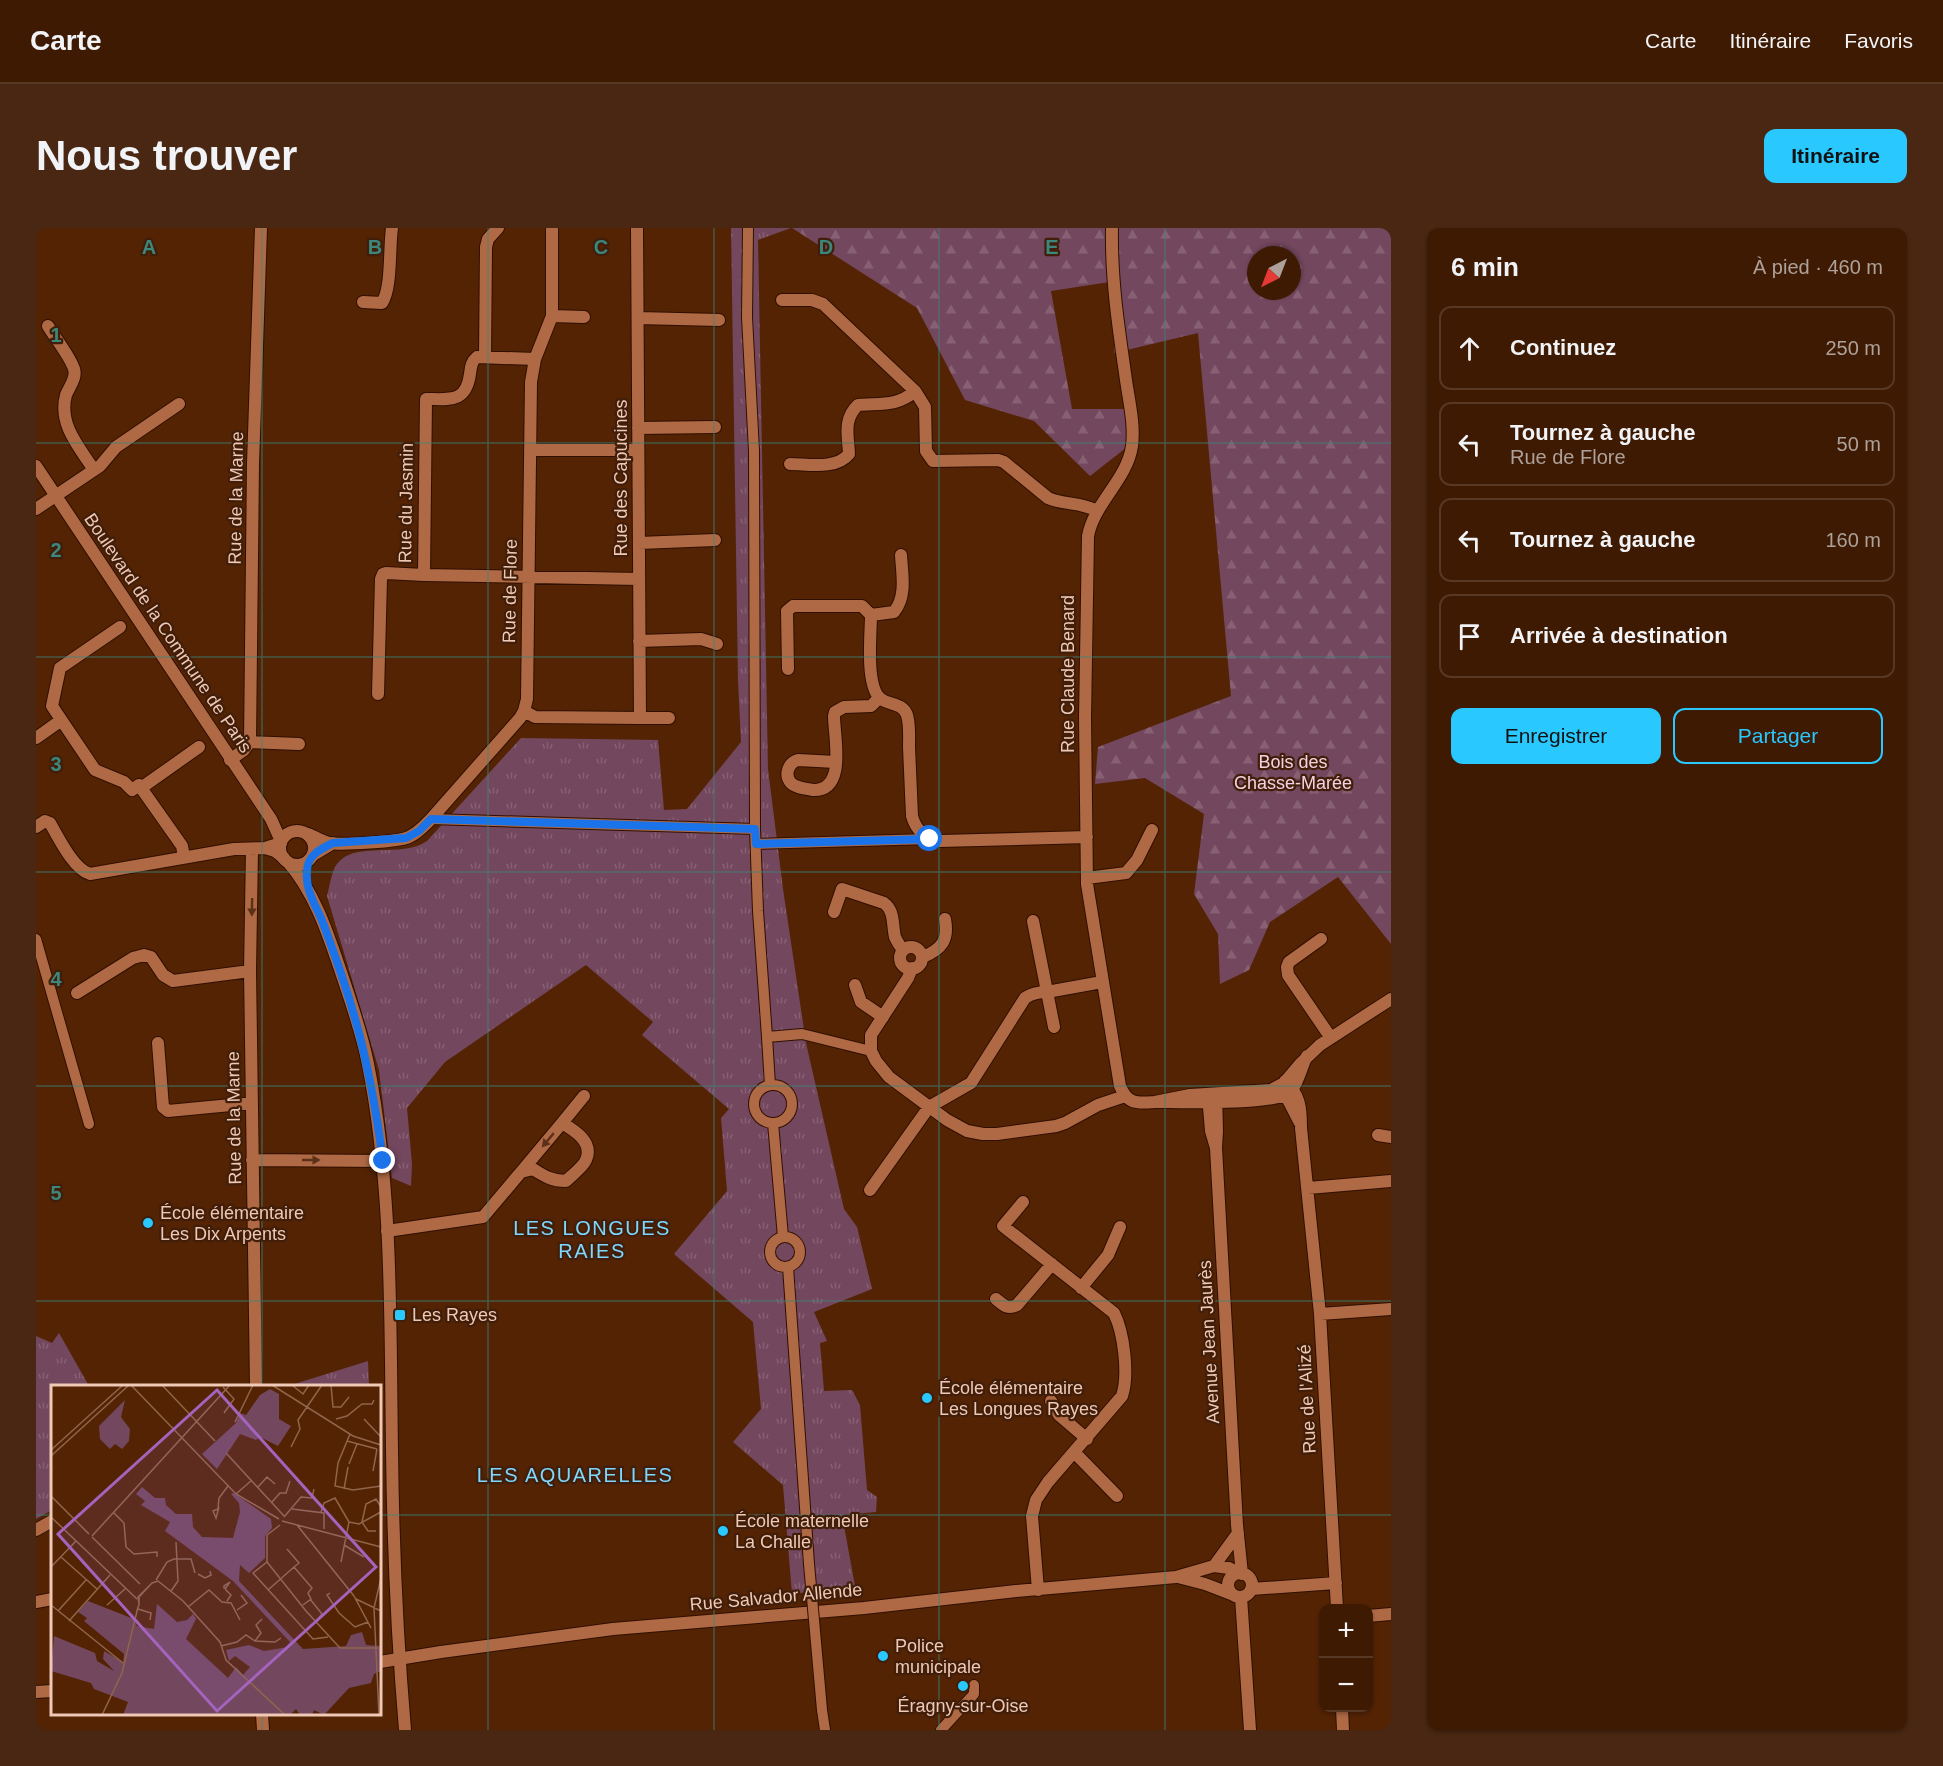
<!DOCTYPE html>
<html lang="fr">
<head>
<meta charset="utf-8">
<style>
  body { margin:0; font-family:Arial,sans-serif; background:#492712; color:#f1f3f6 }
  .controls { position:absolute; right:18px; bottom:18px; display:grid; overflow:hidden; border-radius:12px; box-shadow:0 2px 4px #0004 }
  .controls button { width:54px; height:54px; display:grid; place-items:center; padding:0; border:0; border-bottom:2px solid #573825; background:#3e1a03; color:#f1f3f6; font:30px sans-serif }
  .compass { position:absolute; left:1211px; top:18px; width:54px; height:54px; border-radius:50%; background:#3e1a03; box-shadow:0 2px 4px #0004; rotate:222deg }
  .stop { position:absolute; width:18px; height:18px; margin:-14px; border:4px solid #1a73e8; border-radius:50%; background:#fff }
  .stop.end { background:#1a73e8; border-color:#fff; box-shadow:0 2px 6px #0008 }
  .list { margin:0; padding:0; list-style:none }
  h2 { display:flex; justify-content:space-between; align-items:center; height:78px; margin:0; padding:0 24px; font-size:26px }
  h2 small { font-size:20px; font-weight:400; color:#ada19a }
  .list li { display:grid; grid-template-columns:39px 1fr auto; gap:18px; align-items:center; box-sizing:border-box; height:84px; margin:0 12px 12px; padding:0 12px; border:2px solid #573825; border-radius:12px }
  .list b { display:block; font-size:22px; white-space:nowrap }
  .list p { margin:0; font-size:20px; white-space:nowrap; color:#ada19a }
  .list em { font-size:20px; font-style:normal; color:#ada19a }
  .actions { display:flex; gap:12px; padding:18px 24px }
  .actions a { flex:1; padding:14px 0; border:2px solid #29c8ff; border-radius:12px; text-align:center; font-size:21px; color:#29c8ff }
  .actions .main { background:#29c8ff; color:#111 }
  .icon { flex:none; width:33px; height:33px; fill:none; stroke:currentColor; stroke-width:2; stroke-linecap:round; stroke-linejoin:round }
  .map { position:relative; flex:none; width:1355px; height:1502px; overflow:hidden; border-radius:12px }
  header { display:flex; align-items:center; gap:36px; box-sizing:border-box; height:84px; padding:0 30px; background:#3e1a03; border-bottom:2px solid #573825 }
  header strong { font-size:28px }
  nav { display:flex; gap:33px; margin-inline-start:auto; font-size:21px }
  .intro { display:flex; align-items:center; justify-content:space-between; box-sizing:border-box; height:144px; padding:0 36px }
  h1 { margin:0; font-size:42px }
  .button { padding:15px 27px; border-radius:12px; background:#29c8ff; color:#111; font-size:21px; font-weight:700 }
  main { display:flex; gap:36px; padding:0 36px }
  aside { flex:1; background:#3e1a03; border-radius:12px; box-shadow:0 2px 4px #0004 }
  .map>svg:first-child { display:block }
  .forest { fill:url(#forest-firs); fill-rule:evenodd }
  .park { fill:url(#park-tufts) }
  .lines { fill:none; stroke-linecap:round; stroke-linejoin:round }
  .pedestrian-casing { stroke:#300f00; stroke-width:12 }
  .minor-casing { stroke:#300f00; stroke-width:14 }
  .tertiary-casing { stroke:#300f00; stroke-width:14 }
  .pedestrian { stroke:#af6a45; stroke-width:10 }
  .minor { stroke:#af6a45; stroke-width:12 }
  .tertiary { stroke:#af6a45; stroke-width:12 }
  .pedestrian-bridge-casing { stroke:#300f00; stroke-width:12; stroke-linecap:butt }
  .pedestrian-bridge { stroke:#af6a45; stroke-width:10 }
  .oneway { fill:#5c3119 }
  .route { stroke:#1a73e8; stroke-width:8 }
  .grid { fill:none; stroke:#3c877c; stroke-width:1.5; stroke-opacity:0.55 }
  .poi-dot { fill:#29c8ff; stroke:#401e0a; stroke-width:2 }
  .labels { text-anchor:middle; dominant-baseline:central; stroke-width:4.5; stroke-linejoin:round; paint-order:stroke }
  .street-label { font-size:18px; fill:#efc9b6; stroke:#401e0a }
  .park-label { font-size:18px; fill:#f4d1e2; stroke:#401e0a }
  .poi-label { font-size:18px; fill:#efc9b6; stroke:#401e0a; text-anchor:start }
  .neighbourhood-label { font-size:20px; letter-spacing:1.5px; fill:#7fd7fd; stroke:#401e0a }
  .inset-road { fill:none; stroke:#91654b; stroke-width:1.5 }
  .view { fill:#a463bc; fill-opacity:0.15; stroke:#a463bc; stroke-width:3 }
  .inset-edge { fill:none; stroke:#efc9b6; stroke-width:3 }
  .grid-label { font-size:20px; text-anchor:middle; font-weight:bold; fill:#3c877c; stroke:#401e0a; stroke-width:4.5; stroke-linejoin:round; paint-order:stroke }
</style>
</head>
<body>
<header>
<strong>Carte</strong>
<nav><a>Carte</a><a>Itinéraire</a><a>Favoris</a></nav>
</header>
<div class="intro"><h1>Nous trouver</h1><a class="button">Itinéraire</a></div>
<main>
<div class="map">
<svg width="1355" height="1502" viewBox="0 0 1355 1502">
  <defs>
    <pattern id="forest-firs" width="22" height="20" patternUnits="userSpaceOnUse" patternTransform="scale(1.5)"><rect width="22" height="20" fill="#73475e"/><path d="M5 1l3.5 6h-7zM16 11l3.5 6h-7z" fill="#876073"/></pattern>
    <pattern id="park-tufts" width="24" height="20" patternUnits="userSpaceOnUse" patternTransform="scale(1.5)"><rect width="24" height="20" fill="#73475e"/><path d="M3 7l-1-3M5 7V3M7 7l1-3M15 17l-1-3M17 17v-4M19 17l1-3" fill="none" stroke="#876073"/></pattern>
  </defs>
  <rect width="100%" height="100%" fill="#532304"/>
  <!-- forest -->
  <path class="forest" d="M756,0h599v716l-53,-67 -68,45 -21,48 -29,14 -2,-50 -24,-40 10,-80 -59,-36 -50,6 3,-37 133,-51 -33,-363 -84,20 2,-72 -65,10 21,118h55v38l-37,29 -56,-55 -69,-21 -48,-92zM1220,27h36v36h-36z"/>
  <!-- park -->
  <path class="park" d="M695,0h60l-33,12 10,529 15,120 23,154 38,166 13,18 15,62 -58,23 13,29 -7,2 4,48 28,-1 8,15 7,85 10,7 -1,15 -34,3 13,71 -63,8 -9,-109 -50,-43 28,-33 -8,-87 -79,-68 53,-63 -6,-73 8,-9 -87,-74 11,-13 -67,-57 -141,97 -38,46 5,56 -1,22 -19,-8 -13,-108 -52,-174c3,-11 4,-23 10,-32 18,-24 64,-5 90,-23l94,-103 137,2 6,70 23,-1 54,-67 -3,-62z
    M23,1105l30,53h-37v124l-16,9v-183l16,7z
    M332,1133l1,25h-81z"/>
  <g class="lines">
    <!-- pedestrian casing -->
    <g class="pedestrian-casing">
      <path id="pedestrian" d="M712,0l-1,89 7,134 1,378 3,82 9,126
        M395,591l324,10
        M720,616l174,-5
        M0,711l53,185
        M718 876a19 19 0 1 1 38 0a19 19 0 1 1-38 0Z
        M734,857l-3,-48 35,-3 69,17
        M737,895l10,114
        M734 1024a15 15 0 1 1 30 0a15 15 0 1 1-30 0Z
        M752,1039l21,297
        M786,1482l3,20
        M905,1502l33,-36v-9"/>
    </g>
    <!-- minor casing -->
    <g class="minor-casing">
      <path id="minor" d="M1076,0c-1,49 6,97 13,145 3,24 10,50 7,73 -5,34 -38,57 -44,90l-3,182 2,166 33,202c8,19 17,17 35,16
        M746,72h30l11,4 92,87 10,16 1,44 7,10 65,-1 6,2 44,36c16,7 33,4 49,13
        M327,74l19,1c10,-15 7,-55 10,-75
        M516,88l32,1
        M602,90l81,2
        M12,98c7,12 22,30 26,43 3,9 -5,18 -8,26 -8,29 13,52 28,75
        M449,129l1,-110 2,-8 10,-11
        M499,131l-58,-2c-6,5 -6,10 -7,17 -4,29 -20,25 -44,25l-2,176 215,4
        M602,200l77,-1
        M494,222h108
        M754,236c18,0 46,6 59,-10 -1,-19 -6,-35 9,-49 22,-2 39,2 57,-14
        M0,281l64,-43 16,-19 63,-43
        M603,315l76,-3
        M865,327c1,19 6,41 -7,57l-23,3c0,19 -6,72 10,84 8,6 22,4 26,16 3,10 2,22 2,32 1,23 2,46 3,69 4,15 13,22 28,25l147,-4
        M84,399l-60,41 -8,38 43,64 29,12 8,8 7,-5 43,61 2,11
        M603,413l62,-2 16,5
        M752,441l-1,-58 6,-5h69l9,9
        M342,466l3,-115 2,-5 3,-1 38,2
        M488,483l11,6 105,1 -3,-490
        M604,490h29
        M0,510l24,-17
        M214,514l49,2
        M194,532l14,-10 6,-8 3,-278 8,-236
        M800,534l-38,-2c-10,3 -14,15 -7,23 5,5 16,6 23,7 33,0 20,-53 20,-74l1,-4 9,-5 27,-1 8,-8
        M105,560l58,-41
        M0,599l9,-6 5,2c8,14 24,47 40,51l144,-25 31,-1 16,-5
        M272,606c7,3 14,7 21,9 13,2 69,-1 80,-6 9,-4 15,-11 22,-18l89,-101 4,-7 3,-12 4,-317 4,-23 17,-43v-88
        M229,620l10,3 9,7
        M216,621l-2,122 6,415
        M277,627l20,-12
        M1051,650l39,-5 11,-13 15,-30
        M798,684l8,-23 42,14c11,8 8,22 11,34 2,5 5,9 8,13
        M997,693l21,106
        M1285,711l-32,23 -2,5 1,8 43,63
        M864 730a11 11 0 1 1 22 0a11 11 0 1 1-22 0Z
        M887,729c19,-8 26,-17 22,-38
        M876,740l-4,10 -37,57v16l5,10 13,16 58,43 20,11 16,3h14l59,-8 9,-3 33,-18 27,-9
        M819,757l6,17 22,15
        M41,765l56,-35 11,-3 7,2 12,18 10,6 77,-10
        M122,815l5,64 5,4 84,-8
        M1271,828c-6,11 -9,30 -19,37 -15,12 -110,9 -133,9l35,-7 81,-5 13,-7 16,-19 20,-19 71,-46
        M1249,853c15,14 16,27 16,47l19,186 17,294
        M1246,860l18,35
        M1172,867l3,36 5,17 1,-17 -1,-37
        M526,895l22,-27
        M1342,907l13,2
        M1180,920l21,377 5,49
        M216,932l131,1
        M1272,960l83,-7
        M834,962l59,-83 42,-24 54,-85c7,-5 13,-6 22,-6l55,-10
        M987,974l-20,24 111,87c10,20 15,62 8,83l-74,86 -12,18 -4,16 6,74
        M351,1003l96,-14 38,-45 12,-3c11,7 19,12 33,12 6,-6 17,-14 20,-21 8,-18 -12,-30 -24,-37l-41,49
        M1045,1060l27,-33 12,-28
        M960,1071c7,6 12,11 21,6l35,-41
        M1284,1086l71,-5
        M1015,1173l8,14 28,24
        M1038,1224l43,44
        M0,1302l16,-9
        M1178,1338l24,-33
        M1192 1357a12 12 0 1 1 24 0a12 12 0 1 1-24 0Z
        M1142,1349l27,7 26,10
        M1215,1361l85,-6
        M1205,1369l9,133
        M0,1374l16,-3
        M1332,1388l23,-2
        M344,1434l61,-10 172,-23 251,-21 152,-17 160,-14 38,-11 15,2 10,5
        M0,1464l16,-1
        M1306,1480l1,22
        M226,1486l1,16"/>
    </g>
    <!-- tertiary casing -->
    <g class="tertiary-casing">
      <path id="tertiary" d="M0,238l235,353 10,22
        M244 620a17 17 0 1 1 34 0a17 17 0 1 1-34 0Z
        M252,634c27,31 40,72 53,110 10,30 21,61 27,92 25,126 22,256 24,385 1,94 5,187 13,281"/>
    </g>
    <!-- pedestrian -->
    <use href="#pedestrian" class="pedestrian"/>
    <!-- minor -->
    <use href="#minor" class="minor"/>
    <!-- tertiary -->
    <use href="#tertiary" class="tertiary"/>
    <!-- pedestrian-bridge casing -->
    <g class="pedestrian-bridge-casing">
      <path id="pedestrian-bridge" d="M773,1336l13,146"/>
    </g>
    <!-- pedestrian-bridge -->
    <use href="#pedestrian-bridge" class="pedestrian-bridge"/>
  </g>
  <!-- one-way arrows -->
  <defs><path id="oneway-solid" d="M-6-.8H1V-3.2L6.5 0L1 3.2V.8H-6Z" transform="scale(1.5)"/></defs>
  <g class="oneway">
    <use href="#oneway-solid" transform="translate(216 679) rotate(91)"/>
    <use href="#oneway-solid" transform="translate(512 912) rotate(130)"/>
    <use href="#oneway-solid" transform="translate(275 932)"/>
  </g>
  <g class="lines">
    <!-- route -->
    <path class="route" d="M347,933c-7,-53 -16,-105 -32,-156 -8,-28 -18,-55 -28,-82 -7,-18 -18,-32 -16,-52 0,-15 13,-22 26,-28l73,-5 13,-7 12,-12 324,10 1,15 174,-5"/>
  </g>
  <!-- grid -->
  <path class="grid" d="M226,0v1158M452,0v1502M678,0v1502M903,0v1502M1129,0v1502M0,215h1355M0,429h1355M0,644h1355M0,858h1355M0,1073h1355M0,1287h16M344,1287h1011M226,1486v16"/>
  <!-- markers -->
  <g class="poi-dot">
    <circle cx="112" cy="995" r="6"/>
    <rect x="358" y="1081" width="12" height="12" rx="3"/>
    <circle cx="891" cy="1170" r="6"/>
    <circle cx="687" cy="1303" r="6"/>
    <circle cx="847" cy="1428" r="6"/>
    <circle cx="927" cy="1458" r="6"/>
  </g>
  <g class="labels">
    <!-- street labels -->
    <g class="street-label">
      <text transform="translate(585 250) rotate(-90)">Rue des Capucines</text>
      <text transform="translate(200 270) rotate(-89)">Rue de la Marne</text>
      <text transform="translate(370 275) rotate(-89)">Rue du Jasmin</text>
      <text transform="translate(474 363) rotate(-89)">Rue de Flore</text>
      <text transform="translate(132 405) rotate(56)">Boulevard de la Commune de Paris</text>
      <text transform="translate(1032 446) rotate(-90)">Rue Claude Benard</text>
      <text transform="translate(198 890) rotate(-91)">Rue de la Marne</text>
      <text transform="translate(1173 1114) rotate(-93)">Avenue Jean Jaurès</text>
      <text transform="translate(1271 1171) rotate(-93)">Rue de l'Alizé</text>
      <text transform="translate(740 1369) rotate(-5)">Rue Salvador Allende</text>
    </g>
    <!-- park labels -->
    <g class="park-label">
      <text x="1257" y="534">Bois des<tspan x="1257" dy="21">Chasse-Marée</tspan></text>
    </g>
    <!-- poi labels -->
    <g class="poi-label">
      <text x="124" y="985">École élémentaire<tspan x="124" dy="21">Les Dix Arpents</tspan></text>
      <text x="376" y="1087">Les Rayes</text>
      <text x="903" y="1160">École élémentaire<tspan x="903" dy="21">Les Longues Rayes</tspan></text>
      <text x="699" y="1293">École maternelle<tspan x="699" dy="21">La Challe</tspan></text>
      <text x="859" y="1418">Police<tspan x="859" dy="21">municipale</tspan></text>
      <text x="927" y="1478" text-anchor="middle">Éragny-sur-Oise</text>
    </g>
    <!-- neighbourhood labels -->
    <g class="neighbourhood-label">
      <text x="556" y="1000">LES LONGUES<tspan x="556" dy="23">RAIES</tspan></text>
      <text x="539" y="1247">LES AQUARELLES</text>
    </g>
  </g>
  <!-- overview -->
  <g transform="translate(15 1157)">
    <rect width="330" height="330" fill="#532304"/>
    <path d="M37,216l46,18 3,7 17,3 3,-25 20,18 10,-2 6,-6 3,5 -10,20 42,39 8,-11 7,8 7,-8 -15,-11 -6,5 -3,-11 23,-5 15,6 30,-5 9,3 43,-3 5,-11 11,-3 4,13 15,1v25l-7,3 -3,9 -22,5 -25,27 -10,-5 -2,5h-12l-4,-6 -6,6h-167l5,-13 -34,-13 -3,-6 -40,-12 3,-35 41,17 2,8 17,10 -11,-12 1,-8 19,11 1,-8 -40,-33 3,-3 -9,-6z" fill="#73475e"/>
    <path d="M219,4l9,5v25l12,7 -13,20 -18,-9 -4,3 -16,-6 -23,35 -15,-15 34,-31 4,-10 6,2 14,-20zM74,15l-4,17 9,12 -1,12 -7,8 -7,-5 -5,5 -10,-10 -1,-13zM91,102l13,11h10l1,7 10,9h16l1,13 9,10 31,1 7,-26 -1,-9 -8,-9 3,-1 37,26 1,9 -7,8v22l-16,15 -9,-8 -1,16 64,68 -16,-2 3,-5 -57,-61 -68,-50 5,-9 -29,-17 4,-4 -9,-7z" fill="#73475e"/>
    <path class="inset-road" d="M80,0l105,109 43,25M111,0l53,56M221,0l81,51 28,9M241,0l11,9 6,-9M280,0l2,22h8l8,-10M172,2l11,12 -10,14M285,34l11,-3 15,-12h10l2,-4M313,34l17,18M184,37l18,-37M299,49l-12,29 -3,23 18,4 28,-4M296,56l30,8M240,62l9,-18 -2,-9 24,-35M0,65l72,-65M175,68l59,64M0,71l78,-71M298,79l8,-20M322,86l4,-22M207,102l9,-10 8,7M293,104l4,-22M185,109l16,-14M0,111l38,38M221,117l8,-9h6l4,-12M168,122l-3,11 -3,-7 5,-2 1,-11 9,-12M241,124l32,4v16M270,127l3,-9 11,-5 14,24 -8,40M63,128l10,10 2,24 8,7 23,-2v5M0,132l86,82M233,132l17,-20 11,1 2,-9M231,136l99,26M298,137l10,2 22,-12M311,137l4,-18 10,-5 5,8M311,137l6,9h8M229,140l-13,10v27l39,49 34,37h38M246,140l57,71 17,32M41,151l138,-151M41,152l48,47M293,160l20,12M236,164l12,14 -5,4M10,172l36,32M216,177l-14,11 60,66 15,-2M0,182l25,-26M147,189l7,4 6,-3 -1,-4M105,195l11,-18 7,-3h17l4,14M101,198l6,-2 25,20 37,41 6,18 59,55M174,204l5,-7 -6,4v2h1l1,2 5,5 -4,6M217,205l26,-23 18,21 -4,5 3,6 -8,6M120,206l7,-10 -2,-39M279,208l-3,2 12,18 16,14 13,-5M259,214l12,15 -6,8M305,214l25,12M0,220l72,58M56,220l18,-16M137,222l21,-17 13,12 9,1 9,17M87,224l13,4 -1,7M186,225l10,-7 -6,-8M7,226l28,-31M18,236l41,-46M204,256l6,-8 -5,-8 6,-6M170,261l16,-4 9,-7 9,6 20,1 6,-4M51,330l20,-42 16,-66 1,-2v-8l13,-14 -14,14 1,7M328,330l-5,-107 7,-30"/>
    <path class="view" d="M166,5l159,177 -159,144 -159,-177z"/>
    <rect width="330" height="330" class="inset-edge"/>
  </g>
  <g class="grid-label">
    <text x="113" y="26">A</text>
    <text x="339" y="26">B</text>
    <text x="565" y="26">C</text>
    <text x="790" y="26">D</text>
    <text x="1016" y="26">E</text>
    <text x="20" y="114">1</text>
    <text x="20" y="329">2</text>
    <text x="20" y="543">3</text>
    <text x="20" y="758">4</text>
    <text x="20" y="972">5</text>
  </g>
</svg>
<div class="controls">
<button>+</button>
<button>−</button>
</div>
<svg class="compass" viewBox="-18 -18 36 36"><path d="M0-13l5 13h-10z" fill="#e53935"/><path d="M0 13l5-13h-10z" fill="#ada19a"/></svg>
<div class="stop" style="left:894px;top:611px"></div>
<div class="stop end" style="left:347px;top:933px"></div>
</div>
<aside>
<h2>6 min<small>À pied · 460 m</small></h2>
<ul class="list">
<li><svg class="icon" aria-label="ahead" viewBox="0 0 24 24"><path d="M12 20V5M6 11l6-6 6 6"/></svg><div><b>Continuez</b></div><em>250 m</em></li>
<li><svg class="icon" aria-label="left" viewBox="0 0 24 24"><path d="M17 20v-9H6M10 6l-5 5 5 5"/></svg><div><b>Tournez à gauche</b><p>Rue de Flore</p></div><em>50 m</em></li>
<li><svg class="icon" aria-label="left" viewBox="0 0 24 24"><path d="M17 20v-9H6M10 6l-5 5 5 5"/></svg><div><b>Tournez à gauche</b></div><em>160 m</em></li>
<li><svg class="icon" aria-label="arrive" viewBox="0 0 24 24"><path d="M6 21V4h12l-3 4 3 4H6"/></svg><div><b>Arrivée à destination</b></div></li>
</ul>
<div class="actions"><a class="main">Enregistrer</a><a>Partager</a></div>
</aside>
</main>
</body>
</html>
